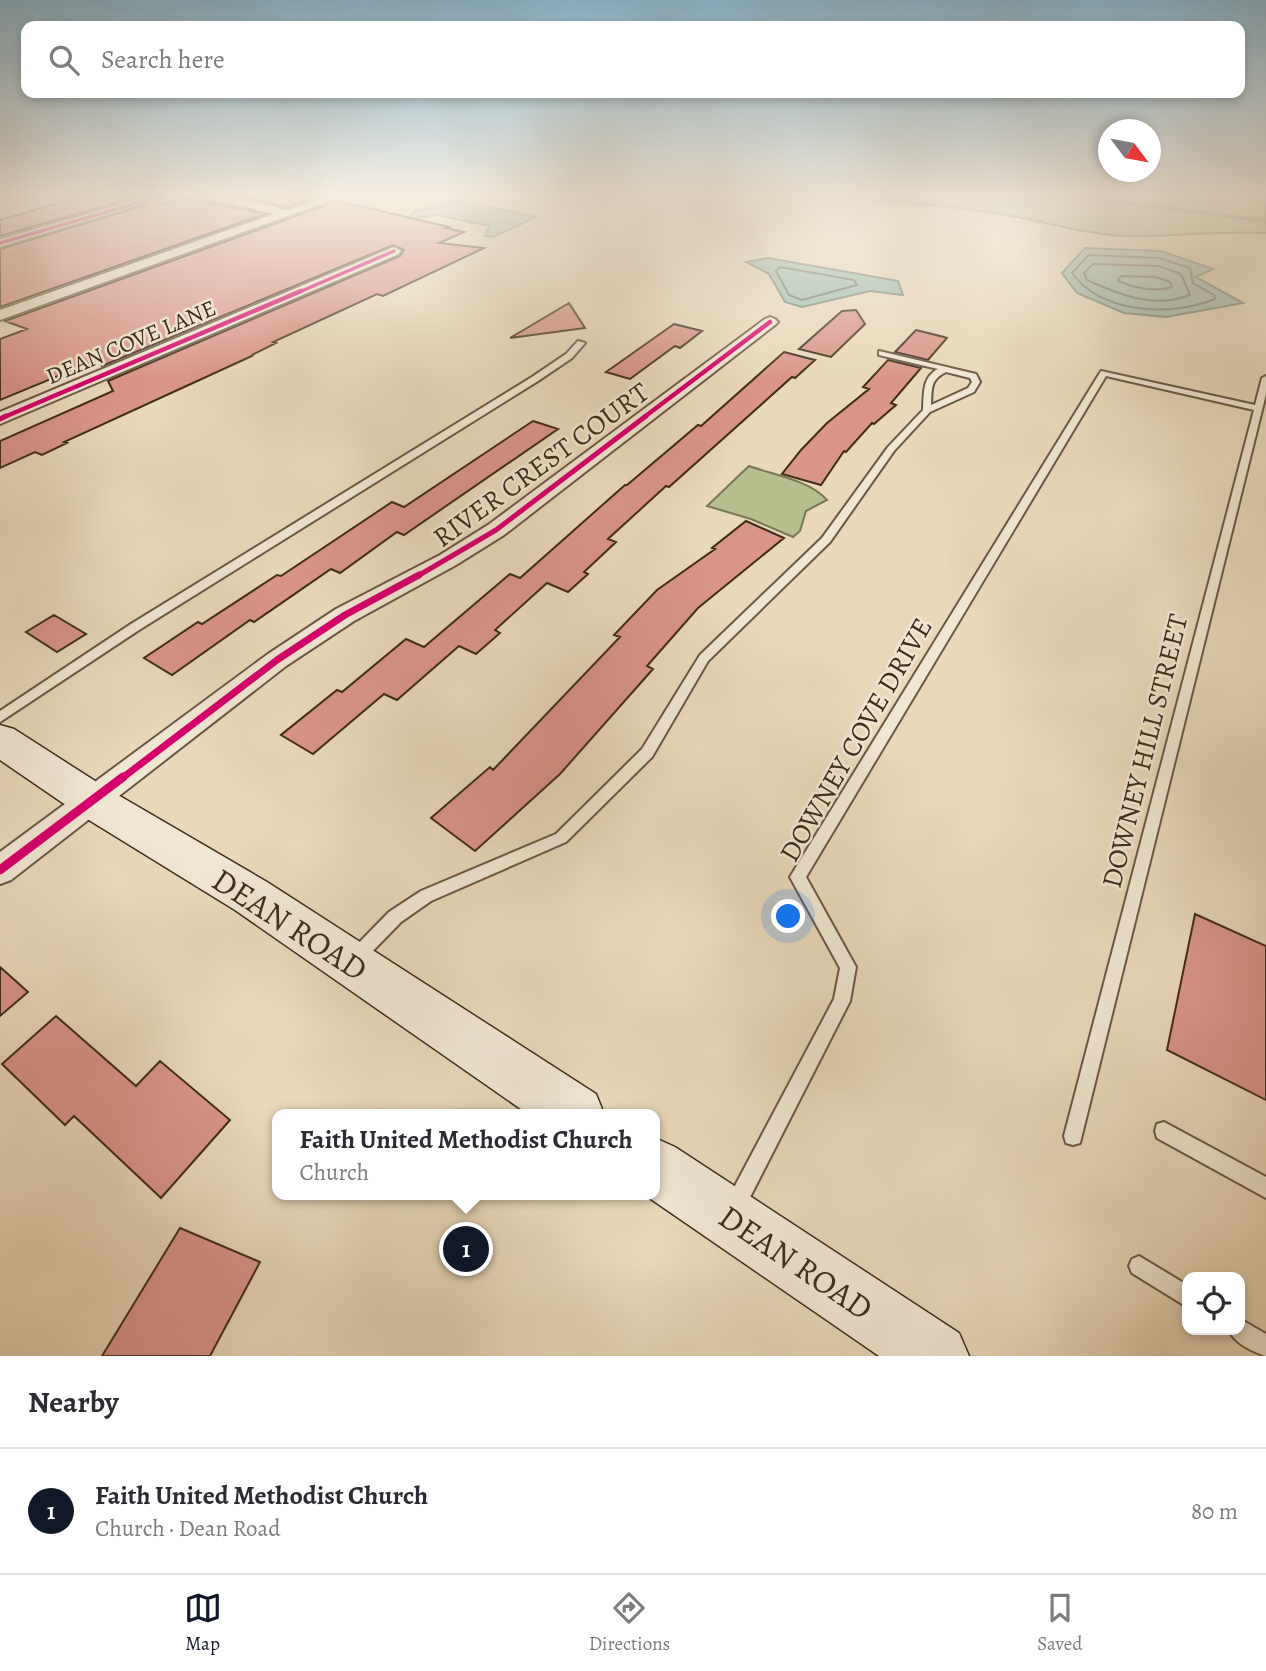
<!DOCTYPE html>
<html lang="en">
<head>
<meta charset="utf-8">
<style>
  body { margin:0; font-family:Alegreya,serif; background:#f2f2f3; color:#2b2b33 }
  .controls { position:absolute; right:21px; bottom:21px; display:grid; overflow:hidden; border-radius:14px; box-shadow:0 4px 10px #0003 }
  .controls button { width:63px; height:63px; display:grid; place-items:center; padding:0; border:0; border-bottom:2px solid #e1e1e2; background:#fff; color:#2b2b33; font:35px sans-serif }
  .compass { position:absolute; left:1098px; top:119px; width:63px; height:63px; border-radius:50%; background:#fff; box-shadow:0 4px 10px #0003; rotate:122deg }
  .you { position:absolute; left:789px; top:917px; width:24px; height:24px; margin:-18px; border:5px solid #fff; border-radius:50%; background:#1a73e8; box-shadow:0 0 0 10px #1a73e833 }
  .badge { display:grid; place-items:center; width:46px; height:46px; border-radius:50%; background:#111827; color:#fff; font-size:23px; font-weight:700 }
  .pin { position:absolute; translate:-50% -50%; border:4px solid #fff; box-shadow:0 2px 7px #0006 }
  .popup { position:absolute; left:272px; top:1109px; width:388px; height:91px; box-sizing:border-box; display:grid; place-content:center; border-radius:14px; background:#fff; filter:drop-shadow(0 2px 5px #0005); font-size:23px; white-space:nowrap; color:#7c7c81 }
  .popup b { font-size:26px; color:#2b2b33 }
  .popup::after { content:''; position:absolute; left:50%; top:100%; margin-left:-14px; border:14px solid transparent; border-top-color:#fff }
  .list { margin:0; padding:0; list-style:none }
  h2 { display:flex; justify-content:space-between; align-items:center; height:91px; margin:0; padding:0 28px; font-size:30px }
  h2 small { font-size:23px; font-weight:400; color:#7c7c81 }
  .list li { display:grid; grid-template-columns:46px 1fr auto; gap:21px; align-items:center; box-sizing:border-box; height:126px; padding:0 28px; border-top:2px solid #e1e1e2 }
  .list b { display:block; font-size:26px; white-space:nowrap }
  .list p { margin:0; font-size:23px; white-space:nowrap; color:#7c7c81 }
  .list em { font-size:23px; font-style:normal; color:#7c7c81 }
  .icon { flex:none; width:38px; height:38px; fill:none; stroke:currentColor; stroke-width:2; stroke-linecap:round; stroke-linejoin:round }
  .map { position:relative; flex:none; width:1266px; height:1356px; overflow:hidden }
  .search { position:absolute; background:#fff; box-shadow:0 4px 10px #0003; left:21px; right:21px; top:21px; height:77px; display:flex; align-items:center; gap:18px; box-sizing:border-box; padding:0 24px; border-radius:14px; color:#7c7c81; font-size:26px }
  .sheet { height:217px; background:#fff }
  nav { display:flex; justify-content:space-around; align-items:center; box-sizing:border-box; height:98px; border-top:2px solid #e1e1e2; background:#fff; font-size:19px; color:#7c7c81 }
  nav a { display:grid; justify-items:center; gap:4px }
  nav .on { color:#111827 }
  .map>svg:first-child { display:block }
  .green { fill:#b7bf8f; stroke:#7b7654; stroke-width:2 }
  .water { fill:#98baac; stroke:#748272; stroke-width:2 }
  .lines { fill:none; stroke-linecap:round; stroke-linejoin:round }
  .shore { stroke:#6c7463; stroke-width:2 }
  .stream { stroke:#748272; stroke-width:3.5 }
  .building { fill:#d99589; stroke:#3f2d1a; stroke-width:2 }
  .lane-casing { stroke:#6a5842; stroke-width:4 }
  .street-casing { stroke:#6a5842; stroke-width:4 }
  .secondary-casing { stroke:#3f2d1a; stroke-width:3 }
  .lane { fill:#f1e6d2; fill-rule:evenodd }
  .street { fill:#f1e6d2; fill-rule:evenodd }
  .secondary { fill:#f1e6d2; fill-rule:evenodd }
  .cycleway-far4-casing { stroke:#f1e6d2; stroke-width:5 }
  .cycleway-far3-casing { stroke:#f1e6d2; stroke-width:7 }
  .cycleway-far2-casing { stroke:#f1e6d2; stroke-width:9 }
  .cycleway-far1-casing { stroke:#f1e6d2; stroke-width:11 }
  .cycleway-casing { stroke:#f1e6d2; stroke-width:13 }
  .cycleway-far4 { stroke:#d6006c; stroke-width:3.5 }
  .cycleway-far3 { stroke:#d6006c; stroke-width:4.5 }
  .cycleway-far2 { stroke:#d6006c; stroke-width:5 }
  .cycleway-far1 { stroke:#d6006c; stroke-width:7 }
  .cycleway { stroke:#d6006c; stroke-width:9 }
  .labels { text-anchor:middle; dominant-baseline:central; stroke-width:5; stroke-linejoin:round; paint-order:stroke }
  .far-street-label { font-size:23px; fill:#3f2d1a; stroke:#f1e6d2 }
  .street-label { font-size:28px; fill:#3f2d1a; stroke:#f1e6d2 }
  .near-street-label { font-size:33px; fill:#3f2d1a; stroke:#f1e6d2 }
</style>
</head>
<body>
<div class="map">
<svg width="1266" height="1356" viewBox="0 0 1266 1356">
  <rect width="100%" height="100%" fill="#e9d8b9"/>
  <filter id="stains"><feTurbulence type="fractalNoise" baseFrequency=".00286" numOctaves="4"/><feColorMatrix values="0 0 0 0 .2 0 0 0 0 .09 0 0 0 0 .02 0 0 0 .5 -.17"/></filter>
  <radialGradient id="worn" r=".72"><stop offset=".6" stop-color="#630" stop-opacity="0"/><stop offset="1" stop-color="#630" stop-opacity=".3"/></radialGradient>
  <!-- green -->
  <path class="green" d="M777,193h489v40c-47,-3 -92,4 -139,3 -45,-2 -87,-16 -132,-23 -72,-11 -145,-15 -218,-20z
    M749,466c25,9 60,14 78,34l-21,11 -6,20 -7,6 -42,-18 -44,-13z"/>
  <!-- water -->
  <path class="water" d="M1033,193l31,2 -37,12 -39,-3 7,-7z
    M458,200l78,17 -43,20 -8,-1 5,-10 -54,-11 -17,3 -2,7 -11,-1 8,-12z
    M1085,248l76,3 52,18 -17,8 47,26 -77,14 -42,-4 -47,-20 -15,-20z
    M768,258l130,23 5,14 -33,-4 -68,16 -17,-5 -16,-28 -23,-12z"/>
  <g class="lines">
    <!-- shore -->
    <path class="shore" d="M1089,255l70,3 31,10 3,15 21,12 1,4c-44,18 -113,15 -143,-26z
      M1093,264l65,2 23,8 9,21c-35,14 -70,0 -103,-15l-3,-7z
      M780,267l74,13 3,5 -55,15 -13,-5 -13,-24z
      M1121,276l35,1 14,5 2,5c-18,6 -37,1 -54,-6z"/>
    <!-- stream -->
    <path class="stream" d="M1045,193l221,28"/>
  </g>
  <!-- building -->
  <path class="building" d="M92,193h25l19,4 -136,39v-16z
    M271,193h51v2l-35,12 -36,-8z
    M183,197l82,17 -265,93v-58l155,-47 6,2z
    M338,201l111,26 -3,1 18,4 -25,11 45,5 -101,48 -6,-2 -104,48 3,1 -24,12h2l-190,87 3,1 -25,12 -7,-3 -35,16v-27l113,-50 -5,-10 292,-125 4,-6 -11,-5 -291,121 -3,-7 -99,41v-61l27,-10 -22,-8z
    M569,303l16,25 -75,10z
    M856,310l9,14 -34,33 -32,-8 43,-38z
    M674,324l28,7 -22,17 -5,-2 -45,33 -24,-7z
    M916,330l28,7 3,1 -19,22 -33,-8z
    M784,352l31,8 -20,18 -3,-1 -123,110 -3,-1 -58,53 8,3 -32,30 4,2 -20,18 -21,-9 -52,47 5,3 -24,21 -17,-8 -62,54 -13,-6 -71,60 -32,-19 56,-45 5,2 64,-53 18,8 86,-73 10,4 105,-93h2l71,-60 3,1z
    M888,360l33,8 -30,35 5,2 -22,19 -2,-1 -26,29 -2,-1 -23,34 -39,-11 19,-24 26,-27 42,-34 -6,-2z
    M533,421l25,8 -154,106 -7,-3 -57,41 -9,-4 -77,53 -4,-2 -78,55 -28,-17 54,-36 4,2 75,-49 4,1 111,-74 12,5z
    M746,521l38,17 -86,70 -51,58 6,3 -93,105 -85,77 -44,-33 59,-51 3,3 127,-133 -6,-2 43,-45 58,-41 -3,-1z
    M54,615l32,19 -29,18 -31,-20z
    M1195,914l71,32v154l-99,-50z
    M0,967l28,25 -28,24z
    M56,1016l80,70 24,-25 70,59 -69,78 -87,-82 -9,9 -63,-61z
    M180,1228l80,34 -50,94h-108z"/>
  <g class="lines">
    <!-- lane casing -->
    <g class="lane-casing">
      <path id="lane" d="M578,341l7,2 -13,15 -34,23 -399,249 -139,92v-11l131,-87 401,-247 34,-23z
        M879,351l97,23 4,8 -6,10 -44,20 -36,39 -64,91 -122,119 -56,96 -86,85 -135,59 -30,21 -40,41 -6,3 -6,-3 -2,-5 2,-5 40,-41 32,-21 135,-57 86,-85 58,-94 122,-117 66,-91 35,-37c1,-16 -1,-33 15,-41l-59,-14zM946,372l24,6 2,4 -4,6 -37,17c1,-17 -1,-25 15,-33z
        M1101,371l154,34 7,-27 4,-2v18l-186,749 -7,2 -7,-2 -2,-7 190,-726 -148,-34 -300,501 50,90 -6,34 -108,212 -7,3 -7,-3 -3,-7 3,-7 106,-200 6,-31 -50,-91z
        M1164,1122l102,55v21l-109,-60 -2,-7 2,-7z
        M1139,1256l48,29v22l-55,-34 -3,-7 3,-7z
        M1240,1319l26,15v22c-13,-4 -32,-13 -37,-26h11z"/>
    </g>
    <!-- street casing -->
    <g class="street-casing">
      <path id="street" d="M160,193h17l-177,54v-8z
        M198,193h17l72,17 50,-17 6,3 -343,124v-10l274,-96 -75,-19z
        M394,247l7,4 -2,3 -399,170v-12z
        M770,317l5,2 3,3 -3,3 -271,210 -48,30 -102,56 -68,45 -275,214 -11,4v-32l268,-198 68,-45 104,-54 48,-30 277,-206z"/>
    </g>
    <!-- secondary casing -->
    <g class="secondary-casing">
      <path id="secondary" d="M0,725l14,4 92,59 161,94 329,212 8,20h-76l-293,-204 -159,-98 -76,-52z
        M655,1138l20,9 284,186 10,23h-90l-234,-161h10z"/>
    </g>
    <!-- lane -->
    <use href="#lane" class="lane"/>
    <!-- street -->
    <use href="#street" class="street"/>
    <!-- secondary -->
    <use href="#secondary" class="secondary"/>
    <!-- cycleway-far4 casing -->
    <g class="cycleway-far4-casing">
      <path id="cycleway-far4" d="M0,243l171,-50
        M297,293l97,-42"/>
    </g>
    <!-- cycleway-far3 casing -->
    <g class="cycleway-far3-casing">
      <path id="cycleway-far3" d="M2,418l299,-127
        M643,418l127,-96"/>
    </g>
    <!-- cycleway-far2 casing -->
    <g class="cycleway-far2-casing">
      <path id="cycleway-far2" d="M0,419l6,-3
        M416,577l80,-47 150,-114"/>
    </g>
    <!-- cycleway-far1 casing -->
    <g class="cycleway-far1-casing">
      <path id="cycleway-far1" d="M121,779l156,-119 68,-45 74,-40"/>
    </g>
    <!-- cycleway casing -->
    <g class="cycleway-casing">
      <path id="cycleway" d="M0,870l123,-93"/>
    </g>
    <!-- cycleway-far4 -->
    <use href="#cycleway-far4" class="cycleway-far4"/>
    <!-- cycleway-far3 -->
    <use href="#cycleway-far3" class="cycleway-far3"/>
    <!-- cycleway-far2 -->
    <use href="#cycleway-far2" class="cycleway-far2"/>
    <!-- cycleway-far1 -->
    <use href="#cycleway-far1" class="cycleway-far1"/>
    <!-- cycleway -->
    <use href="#cycleway" class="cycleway"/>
  </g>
  <!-- sky -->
  <linearGradient id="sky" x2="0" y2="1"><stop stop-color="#88b6d0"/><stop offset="0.51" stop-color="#f5ede0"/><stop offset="1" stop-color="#f5ede0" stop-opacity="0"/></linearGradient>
  <rect width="1266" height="382" fill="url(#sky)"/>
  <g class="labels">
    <!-- far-street labels -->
    <g class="far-street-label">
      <text transform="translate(131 342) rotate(-23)">DEAN COVE LANE</text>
    </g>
    <!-- street labels -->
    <g class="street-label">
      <text transform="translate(541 465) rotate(-36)">RIVER CREST COURT</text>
      <text transform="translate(856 740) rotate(-60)">DOWNEY COVE DRIVE</text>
      <text transform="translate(1145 751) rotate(-76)">DOWNEY HILL STREET</text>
    </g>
    <!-- near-street labels -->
    <g class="near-street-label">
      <text transform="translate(290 924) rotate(33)">DEAN ROAD</text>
      <text transform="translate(796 1262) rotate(34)">DEAN ROAD</text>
    </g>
  </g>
  <rect width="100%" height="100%" filter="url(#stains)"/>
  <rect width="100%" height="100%" fill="url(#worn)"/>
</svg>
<div class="controls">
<button><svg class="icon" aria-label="locate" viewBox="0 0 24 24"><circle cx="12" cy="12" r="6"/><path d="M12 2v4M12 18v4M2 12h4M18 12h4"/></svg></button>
</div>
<svg class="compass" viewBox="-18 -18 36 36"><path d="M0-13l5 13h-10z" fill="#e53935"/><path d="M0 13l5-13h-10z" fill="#7c7c81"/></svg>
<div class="you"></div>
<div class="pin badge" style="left:466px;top:1249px">1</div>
<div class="popup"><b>Faith United Methodist Church</b>Church</div>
<div class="search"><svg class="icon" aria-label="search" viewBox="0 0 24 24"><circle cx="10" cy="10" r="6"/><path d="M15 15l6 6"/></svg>Search here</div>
</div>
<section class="sheet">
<h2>Nearby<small></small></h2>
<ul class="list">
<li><span class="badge">1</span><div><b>Faith United Methodist Church</b><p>Church · Dean Road</p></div><em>80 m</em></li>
</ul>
</section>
<nav>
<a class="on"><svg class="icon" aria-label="map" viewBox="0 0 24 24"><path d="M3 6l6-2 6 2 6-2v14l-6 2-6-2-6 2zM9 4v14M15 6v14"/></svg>Map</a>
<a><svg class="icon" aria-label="directions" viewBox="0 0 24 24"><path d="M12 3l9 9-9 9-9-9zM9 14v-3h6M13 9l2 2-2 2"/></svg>Directions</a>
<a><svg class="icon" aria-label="saved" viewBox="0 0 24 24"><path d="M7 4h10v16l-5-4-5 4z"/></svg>Saved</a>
</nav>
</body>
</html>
